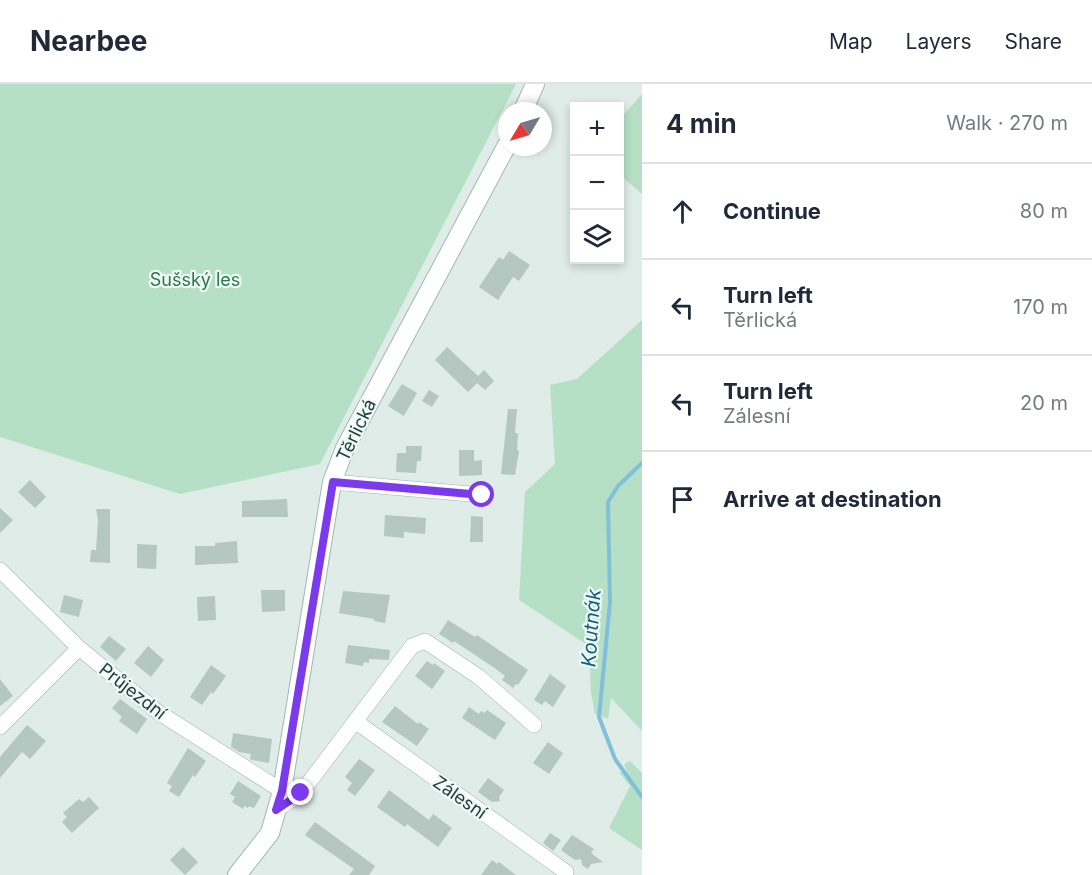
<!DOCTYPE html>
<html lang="en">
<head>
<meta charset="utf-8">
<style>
  body { margin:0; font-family:Inter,sans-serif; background:#f2f2f3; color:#1f2937 }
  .controls { position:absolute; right:18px; top:18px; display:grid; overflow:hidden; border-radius:0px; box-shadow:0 3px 9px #0003 }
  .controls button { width:54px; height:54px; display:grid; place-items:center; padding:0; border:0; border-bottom:2px solid #e0e1e3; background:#fff; color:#1f2937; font:30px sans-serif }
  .compass { position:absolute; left:498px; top:18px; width:54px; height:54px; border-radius:50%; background:#fff; box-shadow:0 3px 9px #0003; rotate:232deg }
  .stop { position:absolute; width:18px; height:18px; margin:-14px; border:4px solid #7c3aed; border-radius:50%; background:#fff }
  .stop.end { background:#7c3aed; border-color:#fff; box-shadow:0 2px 6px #0008 }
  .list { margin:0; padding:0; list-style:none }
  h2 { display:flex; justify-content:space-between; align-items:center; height:78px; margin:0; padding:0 24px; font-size:26px }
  h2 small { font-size:20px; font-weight:400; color:#747a83 }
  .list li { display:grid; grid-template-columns:39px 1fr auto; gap:18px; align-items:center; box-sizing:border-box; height:96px; padding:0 24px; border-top:2px solid #e0e1e3 }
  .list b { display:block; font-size:22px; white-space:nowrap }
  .list p { margin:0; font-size:20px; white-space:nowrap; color:#747a83 }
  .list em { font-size:20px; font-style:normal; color:#747a83 }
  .icon { flex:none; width:33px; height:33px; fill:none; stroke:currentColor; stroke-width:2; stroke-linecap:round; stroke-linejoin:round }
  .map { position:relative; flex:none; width:642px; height:791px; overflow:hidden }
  header { display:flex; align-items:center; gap:36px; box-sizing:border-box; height:84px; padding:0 30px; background:#fff; border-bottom:2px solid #e0e1e3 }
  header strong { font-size:28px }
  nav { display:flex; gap:33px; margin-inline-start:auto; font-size:21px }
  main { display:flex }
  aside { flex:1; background:#fff }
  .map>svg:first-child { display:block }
  .green { fill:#b6e0c6 }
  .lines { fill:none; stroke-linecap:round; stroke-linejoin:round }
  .stream { stroke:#81c0d8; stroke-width:4 }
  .building { fill:#b4c7c1 }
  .street-casing { stroke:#a1b4b0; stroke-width:16 }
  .secondary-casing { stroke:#9db9b2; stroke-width:20 }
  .street { stroke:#fff; stroke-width:15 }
  .secondary { stroke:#fff; stroke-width:18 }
  .route { stroke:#7c3aed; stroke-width:8 }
  .labels { text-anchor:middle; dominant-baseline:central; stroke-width:4.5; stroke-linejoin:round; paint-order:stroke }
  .park-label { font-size:18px; fill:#25794f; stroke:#f0f8f5 }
  .street-label { font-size:18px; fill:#1e3e39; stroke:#f0f8f5 }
  .water-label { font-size:20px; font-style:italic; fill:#136180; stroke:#f0f8f5 }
</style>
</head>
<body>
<header>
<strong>Nearbee</strong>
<nav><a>Map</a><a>Layers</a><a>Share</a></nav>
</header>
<main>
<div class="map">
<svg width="642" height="791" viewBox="0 0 642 791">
  <rect width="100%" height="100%" fill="#dfece8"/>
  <!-- green -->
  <path class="green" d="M0,0h516l-196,380 -140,30 -180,-57z
    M641,11h1v99l-22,-19v-56z
    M642,236v411l-31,-33 -3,21 -13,-5 -4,-21 -2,-47 -70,-46 6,-108 30,-28 -5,-79 27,-6z
    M630,677l12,12v77l-33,-22 21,-42 -11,-14 8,1 -3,-9z"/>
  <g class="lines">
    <!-- stream -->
    <path class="stream" d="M642,379l-24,23 -10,16 2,100 -11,115 16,42 27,38"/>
  </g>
  <!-- building -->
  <path class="building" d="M509,167l21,14 -11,16 -6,-4 -15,23 -19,-13 20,-30 4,3z
    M447,263l31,29 6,-6 10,11 -9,9 -8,-7 -9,9 -33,-32z
    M402,300l15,9 -13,23 -16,-10z
    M429,306l10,6 -7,11 -10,-6z
    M508,325h9l-2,24h3l-1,17 2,1 -4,24 -14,-1z
    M406,362h16l-1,15h-4l-1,12 -20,-1 1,-19h9z
    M459,366h15v11l8,-1v15l-23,1z
    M30,396l16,17 -11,11 -17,-16z
    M287,415l1,18h-46v-16z
    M0,424l13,12 -13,13z
    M96,425h14v54l-20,-1 1,-12h5l2,-30z
    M385,431l41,3 -1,16 -21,-2v6l-20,-2z
    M471,432l12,1v25h-13z
    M237,457l1,22 -43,2v-19h20v-3z
    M137,460l20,1 -1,24 -19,-1z
    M261,506h24v21l-23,1z
    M343,507l47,4 -5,28 -11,-2v-2l-35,-6z
    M64,511l19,5 -4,17 -19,-5z
    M215,512l1,24 -18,1 -1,-24z
    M448,536l27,17 2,-2 51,35 -10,15 -2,-1 -3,4 -11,-8 3,-4 -9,-7 -42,-28 -1,2 -14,-9z
    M109,552l17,13 -10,12 -16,-14z
    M348,561l42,5 -1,10 -20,-1v4l-5,-1 -1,4 -18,-3z
    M148,562l16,14 -13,17 -17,-14z
    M427,577l6,4 1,-2 11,8 -13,18 -17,-13z
    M211,581l15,11 -13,18 -2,-2 -9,13 -12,-8z
    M550,590l16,12 -13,21 -8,-6 -3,4 -8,-5z
    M0,595l13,17 -13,10z
    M120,615l27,20 -10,15 -18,-13 3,-4 -10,-9z
    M395,622l23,18 1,-2 10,7 -12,17 -35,-24z
    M469,623l10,7 2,-3 3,2 3,-3 19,13 -11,17 -33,-22z
    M27,641l19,16 -16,18 -8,-7 -22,26v-21z
    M233,649l39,6 -3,24 -17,-3 -2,-1 1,-5 -12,-2 -8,-5z
    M548,658l15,11 -14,21 -16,-11z
    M188,664l18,13 -11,16 -2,-2 -14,22 -10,-6 3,-5 -5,-3z
    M359,675l16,11 -20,26 -8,-6 5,-7 -7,-6z
    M488,694l16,12 -5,7 1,4 -8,1 -14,-10z
    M238,697l23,15 -7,12 -5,-2 -1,2 -4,-2 -1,3 -11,-7 3,-5 -5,-3z
    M389,706l40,30 4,-6 19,14 -14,19 -31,-23 -2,3 -28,-20z
    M89,713l10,11 -27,25 -10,-11 5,-5 -4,-4 16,-14 4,3z
    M315,738l60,44 -6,9h-20l5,-6 -49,-34z
    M550,749l11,7 -8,11 -10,-8z
    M572,751l22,14 -3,4 12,9 -12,2 -3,5 -6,-4 -1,-6 -6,1 -14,-10z
    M183,763l15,15 -13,13 -15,-15z
    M492,776l5,4 2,-2 17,13h-35z"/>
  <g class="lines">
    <!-- street casing -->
    <g class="street-casing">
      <path id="street" d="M332,398l150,13
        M0,486l79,78 79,64 124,79
        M355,637l211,151
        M0,643l79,-79
        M276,726l25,-17 111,-147 13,-5 54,36 55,48"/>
    </g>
    <!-- secondary casing -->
    <g class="secondary-casing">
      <path id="secondary" d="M523,27l12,-27
        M237,791l33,-42 12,-42 50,-309 13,-34 162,-303"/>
    </g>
    <!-- street -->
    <use href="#street" class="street"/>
    <!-- secondary -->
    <use href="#secondary" class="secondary"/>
  </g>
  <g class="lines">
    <!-- route -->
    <path class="route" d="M301,709l-25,17 6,-19 51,-309 149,13"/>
  </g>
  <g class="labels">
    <!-- park labels -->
    <g class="park-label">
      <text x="195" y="195">Sušský les</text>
    </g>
    <!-- street labels -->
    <g class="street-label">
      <text transform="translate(356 346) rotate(-64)">Těrlická</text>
      <text transform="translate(133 607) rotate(38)">Průjezdní</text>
      <text transform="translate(460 713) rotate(35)">Zálesní</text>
    </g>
    <!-- water labels -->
    <g class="water-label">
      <text transform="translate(591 544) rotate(-86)">Koutnák</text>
    </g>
  </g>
</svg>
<div class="controls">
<button>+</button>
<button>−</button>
<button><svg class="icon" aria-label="layers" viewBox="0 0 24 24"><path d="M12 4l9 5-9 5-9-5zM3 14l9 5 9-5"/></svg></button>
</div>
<svg class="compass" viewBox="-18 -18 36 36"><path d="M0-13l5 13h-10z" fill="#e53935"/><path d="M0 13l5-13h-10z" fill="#747a83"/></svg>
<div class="stop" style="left:482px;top:411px"></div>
<div class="stop end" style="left:301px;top:709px"></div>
</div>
<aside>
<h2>4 min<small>Walk · 270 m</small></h2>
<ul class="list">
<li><svg class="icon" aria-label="ahead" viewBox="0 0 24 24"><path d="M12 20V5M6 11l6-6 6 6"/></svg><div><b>Continue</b></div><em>80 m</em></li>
<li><svg class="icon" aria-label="left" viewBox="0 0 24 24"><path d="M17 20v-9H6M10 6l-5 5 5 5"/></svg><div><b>Turn left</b><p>Těrlická</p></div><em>170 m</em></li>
<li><svg class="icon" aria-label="left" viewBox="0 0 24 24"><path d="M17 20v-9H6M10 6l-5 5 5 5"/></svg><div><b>Turn left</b><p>Zálesní</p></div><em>20 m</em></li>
<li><svg class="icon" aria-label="arrive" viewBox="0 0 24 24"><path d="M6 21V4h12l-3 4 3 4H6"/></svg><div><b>Arrive at destination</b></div></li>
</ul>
</aside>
</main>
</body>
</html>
